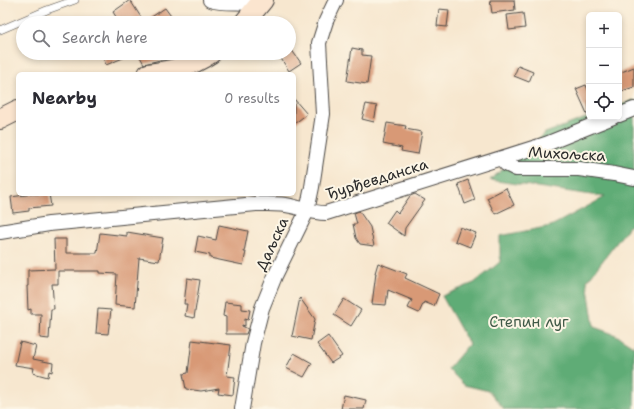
<!DOCTYPE html>
<html lang="en">
<head>
<meta charset="utf-8">
<style>
  body { margin:0; font-family:"Shantell Sans",sans-serif; background:#f2f2f3; color:#2b2b33 }
  .controls { position:absolute; right:12px; top:12px; display:grid; overflow:hidden; border-radius:6px; box-shadow:0 2px 6px #0003 }
  .controls button { width:36px; height:36px; display:grid; place-items:center; padding:0; border:0; border-bottom:1px solid #e1e1e2; background:#fff; color:#2b2b33; font:20px sans-serif }
  .list { margin:0; padding:0; list-style:none }
  h2 { display:flex; justify-content:space-between; align-items:center; height:52px; margin:0; padding:0 16px; font-size:17px }
  h2 small { font-size:13px; font-weight:400; color:#7c7c81 }
  .icon { flex:none; width:22px; height:22px; fill:none; stroke:currentColor; stroke-width:2; stroke-linecap:round; stroke-linejoin:round }
  .map { position:relative; flex:none; width:634px; height:409px; overflow:hidden }
  .search { position:absolute; background:#fff; box-shadow:0 2px 6px #0003; left:16px; top:16px; width:280px; height:44px; display:flex; align-items:center; gap:10px; box-sizing:border-box; padding:0 14px; border-radius:22px; color:#7c7c81; font-size:15px }
  .panel { position:absolute; background:#fff; box-shadow:0 2px 6px #0003; left:16px; top:72px; width:280px; height:124px; border-radius:6px }
  .map>svg:first-child { display:block }
  .forest { fill:#5fac76; stroke:#456c50 }
  .building { fill:#d89976 }
  .lines { fill:none; stroke-linecap:round; stroke-linejoin:round }
  .lane-casing { stroke:#4a4744; stroke-width:8 }
  .street-casing { stroke:#4a4744; stroke-width:16 }
  .secondary-casing { stroke:#4a4744; stroke-width:22 }
  .lane { stroke:#fff; stroke-width:7 }
  .street { stroke:#fff; stroke-width:14 }
  .secondary { stroke:#fbe5cf; stroke-width:20 }
  .labels { text-anchor:middle; dominant-baseline:central; stroke-width:4; stroke-linejoin:round; paint-order:stroke }
  .street-label { font-size:15px; fill:#2b2b2b; stroke:#fcf5e5 }
  .park-label { font-size:15px; fill:#415a48; stroke:#fcf5e5 }
</style>
</head>
<body>
<div class="map">
<svg width="634" height="409" viewBox="0 0 634 409">
  <rect width="100%" height="100%" fill="#fcf5e5"/>
  <filter id="ink" filterUnits="userSpaceOnUse"><feTurbulence type="fractalNoise" baseFrequency=".025" numOctaves="2"/><feDisplacementMap in="SourceGraphic" scale="8" xChannelSelector="R" yChannelSelector="G"/><feConvolveMatrix kernelMatrix="1 2 1 2 8 2 1 2 1" color-interpolation-filters="sRGB"/></filter>
  <filter id="wash" filterUnits="userSpaceOnUse"><feTurbulence type="fractalNoise" baseFrequency=".012" numOctaves="4" result="noise"/><feDisplacementMap in="SourceGraphic" scale="16" xChannelSelector="R" yChannelSelector="G"/><feGaussianBlur stdDeviation="0.9" result="paint"/><feColorMatrix in="noise" values="0 0 0 0 0 0 0 0 0 0 0 0 0 0 0 0 0 1.4 0 .05"/><feComposite in="paint" operator="in"/></filter>
  <g filter="url(#wash)">
    <rect width="100%" height="100%" fill="#f7e7cf"/>
    <!-- forest -->
    <path class="forest" d="M634,100v120l-47,61 7,46 22,8 17,11 1,-2v65h-130l-15,-18 -25,-6 -16,-16 21,-25 -27,-48 32,-13 26,-21v-26l51,-10 54,-29 -115,-17 55,-47 44,-16h30v-11z"/>
    <g id="blocks">
      <!-- building -->
      <path class="building" d="M130,0l14,22 21,-14 11,15h-56l-7,-11z
        M490,0h24l1,10 -23,3z
        M439,9l10,1 -2,17 -10,-1z
        M523,13l2,15 -16,2 -2,-15z
        M352,48l10,2v5l9,1 -4,28 -20,-3z
        M291,49l10,14 -12,8 -9,-14 6,-4h3v-2z
        M101,53h34l-29,12z
        M138,53h38v3l-32,8z
        M518,66l15,6 -4,10 -15,-6z
        M634,67v20l-15,5v-19z
        M586,85l3,7v26l-13,-29z
        M294,99l13,15 -13,10z
        M366,104l11,2 -3,16 -12,-3z
        M387,123l19,3 -1,3 17,3 -4,22 -17,-3 1,-3 -19,-4z
        M468,180l7,20 -10,4 -7,-20z
        M506,188l8,17 -19,9 -8,-16z
        M32,194h17l2,12 -22,2v3l-16,2 -2,-16z
        M415,194l10,6 -20,28 -1,8 -18,-13 9,-13 3,3 12,-17z
        M359,211l11,16 4,19 -14,-2 -4,-6 -3,-14h4l-3,-11z
        M219,225l29,6 -4,21h2l-3,13 -33,-7v-3l-15,-3 3,-16 18,4z
        M460,227l16,6 -6,14 -15,-6z
        M127,232l36,6 -4,23 -20,-3 -4,49 -20,-2 2,-31 -17,-1v-2h-42v13h-6l2,25h-3l-2,30 -9,-1 1,-24h-10v-5l-3,1 -1,-24h1v-16l27,-1 -1,-30h12v14h31l3,-20 27,3z
        M378,263l29,11 -2,4 34,16 -5,12 -10,-4 -5,11 -11,-5 4,-8 -24,-10 -2,15 -14,-1 4,-31h-1z
        M187,278l13,2 -6,38 -9,-2 2,-12h-3z
        M300,298l15,21 -4,21 -19,-4z
        M344,299l17,11 -10,16 -17,-11z
        M225,302l17,2v5l8,1 -2,10 -3,-1v7l-3,-1v1l6,3 -2,5h-20v-17l-3,-1z
        M98,309l13,1 -3,24 -12,-1z
        M328,336l14,20 -11,7 -14,-19z
        M192,340l39,5 -4,31 8,1 -2,18 -15,-2 1,-5 -18,3 -15,-2 -3,-15 5,-1z
        M20,342l16,4 -3,13 20,4 -1,9 -3,-1 -1,6 -15,-4 1,-5 -19,-3z
        M294,353l18,10 -8,14 -18,-9z
        M344,395l22,5 -2,9h-23z"/>
    </g>
  </g>
  <g filter="url(#ink)">
    <use href="#blocks" fill-opacity="0" stroke="#4a4744" stroke-width="1"/>
    <g class="lines">
      <!-- lane casing -->
      <g class="lane-casing">
        <path id="lane" d="M0,30l47,-20 28,-10"/>
      </g>
      <!-- street casing -->
      <g class="street-casing">
        <path id="street" d="M210,0c15,5 39,0 50,5
          M619,115l15,-6
          M501,158l5,6 10,5h63l35,5 20,4
          M0,232l49,-8 207,-20c11,0 24,-1 35,2 13,3 21,7 35,7l220,-69 67,-27
          M242,409l11,-66 9,-35 13,-32 32,-65 5,-24 11,-73 -4,-71 7,-22 10,-21"/>
      </g>
      <!-- secondary casing -->
      <g class="secondary-casing">
        <path id="secondary" d="M244,23l19,-23
          M148,74c24,-3 42,-7 63,-21
          M0,119l18,-9"/>
      </g>
      <!-- lane -->
      <use href="#lane" class="lane"/>
      <!-- street -->
      <use href="#street" class="street"/>
      <!-- secondary -->
      <use href="#secondary" class="secondary"/>
    </g>
  </g>
  <g class="labels">
    <!-- street labels -->
    <g class="street-label">
      <text transform="translate(567 154) rotate(3)">Михољска</text>
      <text transform="translate(377 179) rotate(-17)">Ђурђевданска</text>
      <text transform="translate(272 244) rotate(-65)">Даљска</text>
    </g>
    <!-- park labels -->
    <g class="park-label">
      <text x="529" y="322">Степин луг</text>
    </g>
  </g>
</svg>
<div class="controls">
<button>+</button>
<button>−</button>
<button><svg class="icon" aria-label="locate" viewBox="0 0 24 24"><circle cx="12" cy="12" r="6"/><path d="M12 2v4M12 18v4M2 12h4M18 12h4"/></svg></button>
</div>
<div class="search"><svg class="icon" aria-label="search" viewBox="0 0 24 24"><circle cx="10" cy="10" r="6"/><path d="M15 15l6 6"/></svg>Search here</div>
<section class="panel">
<h2>Nearby<small>0 results</small></h2>
<ul class="list">
</ul>
</section>
</div>
</body>
</html>
